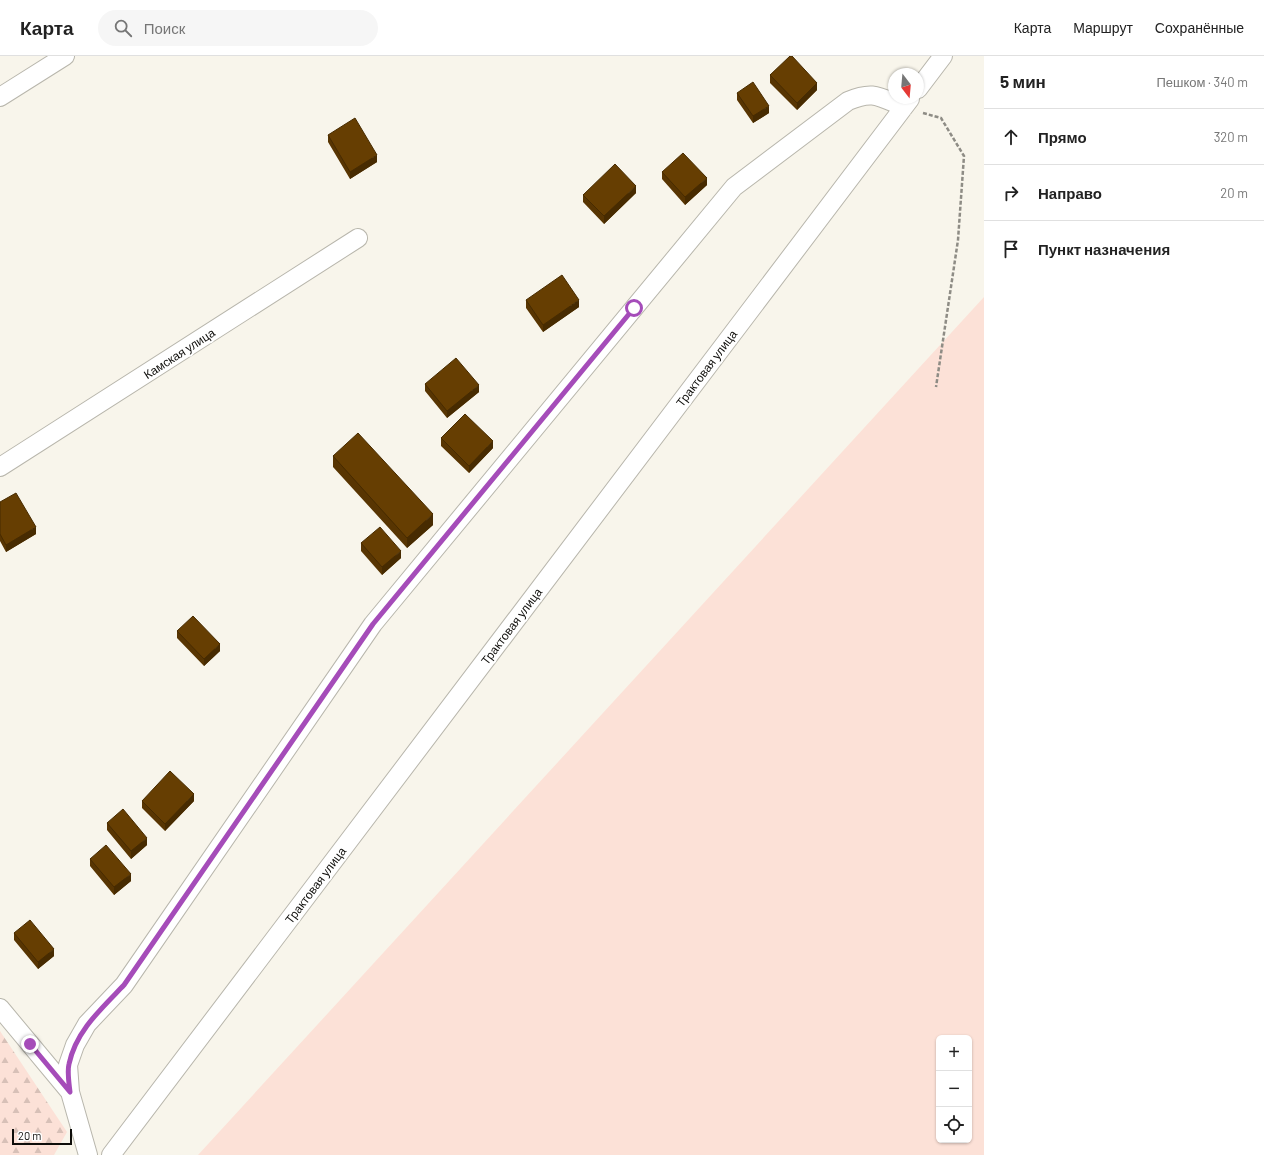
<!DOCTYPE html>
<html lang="ru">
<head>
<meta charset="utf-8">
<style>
  body { margin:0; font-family:Barlow,sans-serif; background:#f6f6f6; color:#222 }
  .controls { position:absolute; right:12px; bottom:12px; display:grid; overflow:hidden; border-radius:6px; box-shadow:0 1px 3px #0004 }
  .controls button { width:36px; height:36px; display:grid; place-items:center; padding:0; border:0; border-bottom:1px solid #e0e0e0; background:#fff; color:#222; font:20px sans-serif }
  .compass { position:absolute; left:888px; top:12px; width:36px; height:36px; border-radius:50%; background:#fff; box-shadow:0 1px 3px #0004; rotate:164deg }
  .scale { position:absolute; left:12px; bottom:10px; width:60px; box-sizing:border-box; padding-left:4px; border:2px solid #0e0d0a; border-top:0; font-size:11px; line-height:14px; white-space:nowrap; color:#0e0d0a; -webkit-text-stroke:3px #fff; paint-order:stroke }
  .stop { position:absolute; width:12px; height:12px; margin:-9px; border:3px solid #a54cb9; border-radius:50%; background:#fff }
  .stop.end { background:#a54cb9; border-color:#fff; box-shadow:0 1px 4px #0008 }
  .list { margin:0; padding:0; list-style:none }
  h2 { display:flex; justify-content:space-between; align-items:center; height:52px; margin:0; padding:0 16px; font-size:17px }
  h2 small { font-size:13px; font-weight:400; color:#767676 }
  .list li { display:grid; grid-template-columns:26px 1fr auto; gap:12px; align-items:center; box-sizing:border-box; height:56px; padding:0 16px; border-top:1px solid #e0e0e0 }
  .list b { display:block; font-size:15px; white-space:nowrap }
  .list em { font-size:13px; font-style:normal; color:#767676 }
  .icon { flex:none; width:22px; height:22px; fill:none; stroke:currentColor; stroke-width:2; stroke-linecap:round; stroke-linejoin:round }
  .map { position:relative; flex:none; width:984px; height:1099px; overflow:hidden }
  header { display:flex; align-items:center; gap:24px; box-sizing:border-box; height:56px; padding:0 20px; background:#fff; border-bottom:1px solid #e0e0e0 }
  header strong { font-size:19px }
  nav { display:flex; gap:22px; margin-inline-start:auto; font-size:14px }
  .search { width:280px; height:36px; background:#f6f6f6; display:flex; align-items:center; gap:10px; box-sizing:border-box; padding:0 14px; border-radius:22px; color:#767676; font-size:15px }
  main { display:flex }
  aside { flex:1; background:#fff }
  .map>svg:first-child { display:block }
  .grass { fill:#fce1d7; fill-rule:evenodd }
  .forest { fill:url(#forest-firs) }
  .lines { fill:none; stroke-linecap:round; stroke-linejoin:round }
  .minor-casing { stroke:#b8b6ac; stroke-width:20 }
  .path { stroke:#8e8c85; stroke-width:2.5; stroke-dasharray:4 2; stroke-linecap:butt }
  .minor { stroke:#fff; stroke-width:18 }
  .wall { fill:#583502 }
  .shaded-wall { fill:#472b01 }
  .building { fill:#663e02; stroke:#472b01 }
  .route { stroke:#a54cb9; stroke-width:5 }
  .labels { text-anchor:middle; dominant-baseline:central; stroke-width:4; stroke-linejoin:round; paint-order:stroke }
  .street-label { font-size:12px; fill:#0e0d0a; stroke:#fff }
</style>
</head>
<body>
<header>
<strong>Карта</strong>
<div class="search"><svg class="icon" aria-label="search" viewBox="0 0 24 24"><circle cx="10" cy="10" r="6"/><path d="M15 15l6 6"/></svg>Поиск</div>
<nav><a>Карта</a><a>Маршрут</a><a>Сохранённые</a></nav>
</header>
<main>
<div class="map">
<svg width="984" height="1099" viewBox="0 0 984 1099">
  <defs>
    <pattern id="forest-firs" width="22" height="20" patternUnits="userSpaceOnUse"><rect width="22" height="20" fill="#fce1d7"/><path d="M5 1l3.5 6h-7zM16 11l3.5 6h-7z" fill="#d7c0b7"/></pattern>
  </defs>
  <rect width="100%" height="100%" fill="#f8f5eb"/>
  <!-- grass -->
  <path class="grass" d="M984,241v858h-786zM939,982h30v102h-30z"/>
  <!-- forest -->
  <path class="forest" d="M0,975l67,101 -13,23h-54z"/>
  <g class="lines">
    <!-- minor casing -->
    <g class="minor-casing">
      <path id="minor" d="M918,33l25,-33
        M0,41l65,-41
        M0,411l358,-229
        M0,952l70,84
        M88,1099l-18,-63 -2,-27 7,-20 12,-21 37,-39 249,-361 361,-437 114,-86c26,-11 31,-4 56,6
        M111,1099l799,-1056"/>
    </g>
    <!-- path -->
    <path class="path" d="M923,57l18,5 23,38 -6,84 -22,147"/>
    <!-- minor -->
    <use href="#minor" class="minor"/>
  </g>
  <!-- wall -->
  <path class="wall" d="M770,19l47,15 -20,20 -27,-27z
    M737,37l32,20 -16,10 -16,-23z
    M328,79l49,27 -27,17 -22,-37z
    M662,116l45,13 -22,20 -23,-26z
    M636,137l-32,31 -21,-22v-7z
    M526,244l53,7 -36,25 -17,-24z
    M425,328l54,8 -32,26 -22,-27z
    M441,382l52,10 -24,25 -28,-27z
    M333,400l100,69 -26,23 -74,-81z
    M0,446l36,32 -30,18 -6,-11z
    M361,487l40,15 -19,17 -21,-24z
    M177,575l43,20 -16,15 -27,-28z
    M142,745h52l-29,30 -23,-23z
    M107,767l40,22 -16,14 -24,-29z
    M90,803l41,22 -17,14 -24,-29z
    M14,877l40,23 -16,13 -24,-29z"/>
  <!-- shaded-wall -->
  <path class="shaded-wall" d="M817,27v7l-20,20v-7z
    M769,50v7l-16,10v-7z
    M377,99v7l-27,17v-7z
    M707,122v7l-22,20v-8z
    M636,130v7l-32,31v-8z
    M579,244v7l-36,25v-7z
    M479,329v7l-32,26v-7z
    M493,385v7l-24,25v-7z
    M433,458v11l-26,23v-10z
    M36,471v7l-30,18v-7z
    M401,495v7l-19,17v-8z
    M220,588v7l-16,15v-7z
    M194,738v7l-29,30v-7z
    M147,782v7l-16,14v-8z
    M131,818v7l-17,14v-8z
    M54,893v7l-16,13v-7z"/>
  <!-- building -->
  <path class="building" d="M790,0h2l25,27 -20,20 -27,-28z
    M753,26l16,24 -16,10 -16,-23z
    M355,62l22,37 -27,17 -22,-37z
    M683,97l24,25 -22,19 -23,-25z
    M615,108l21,22 -32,30 -21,-21z
    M562,219l17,25 -36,25 -17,-25z
    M456,302l23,27 -32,26 -22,-27z
    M465,358l28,27 -24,25 -28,-28z
    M358,377l75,81 -26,24 -74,-82z
    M16,437l20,34 -30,18 -6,-11v-32z
    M380,471l21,24 -19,16 -21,-24z
    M193,560l27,28 -16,15 -27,-28z
    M170,715l24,23 -29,30 -23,-23z
    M123,753l24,29 -16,13 -24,-28z
    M106,789l25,29 -17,13 -24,-28z
    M30,864l24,29 -16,13 -24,-29z"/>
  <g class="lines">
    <!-- route -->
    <path class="route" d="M30,988l40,48c-1,-9 -3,-20 -1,-28 7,-33 32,-55 55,-79l249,-361 261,-316"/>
  </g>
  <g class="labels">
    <!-- street labels -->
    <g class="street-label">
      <text transform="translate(179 297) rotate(-33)">Камская улица</text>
      <text transform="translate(706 312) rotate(-53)">Трактовая улица</text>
      <text transform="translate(511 570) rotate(-53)">Трактовая улица</text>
      <text transform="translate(315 829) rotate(-53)">Трактовая улица</text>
    </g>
  </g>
</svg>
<div class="controls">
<button>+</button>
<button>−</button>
<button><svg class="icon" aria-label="locate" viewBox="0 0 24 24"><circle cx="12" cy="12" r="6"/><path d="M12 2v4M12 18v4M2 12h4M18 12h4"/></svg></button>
</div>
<svg class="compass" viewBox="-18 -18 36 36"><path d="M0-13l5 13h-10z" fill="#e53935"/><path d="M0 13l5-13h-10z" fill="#767676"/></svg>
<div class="scale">20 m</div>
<div class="stop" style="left:634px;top:252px"></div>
<div class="stop end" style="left:30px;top:988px"></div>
</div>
<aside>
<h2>5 мин<small>Пешком · 340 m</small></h2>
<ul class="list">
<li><svg class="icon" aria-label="ahead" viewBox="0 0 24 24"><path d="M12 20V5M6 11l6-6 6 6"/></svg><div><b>Прямо</b></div><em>320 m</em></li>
<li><svg class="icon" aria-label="right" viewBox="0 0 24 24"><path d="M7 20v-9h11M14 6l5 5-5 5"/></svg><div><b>Направо</b></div><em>20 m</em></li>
<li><svg class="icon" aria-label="arrive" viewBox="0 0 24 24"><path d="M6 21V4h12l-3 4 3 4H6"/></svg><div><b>Пункт назначения</b></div></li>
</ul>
</aside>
</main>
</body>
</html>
